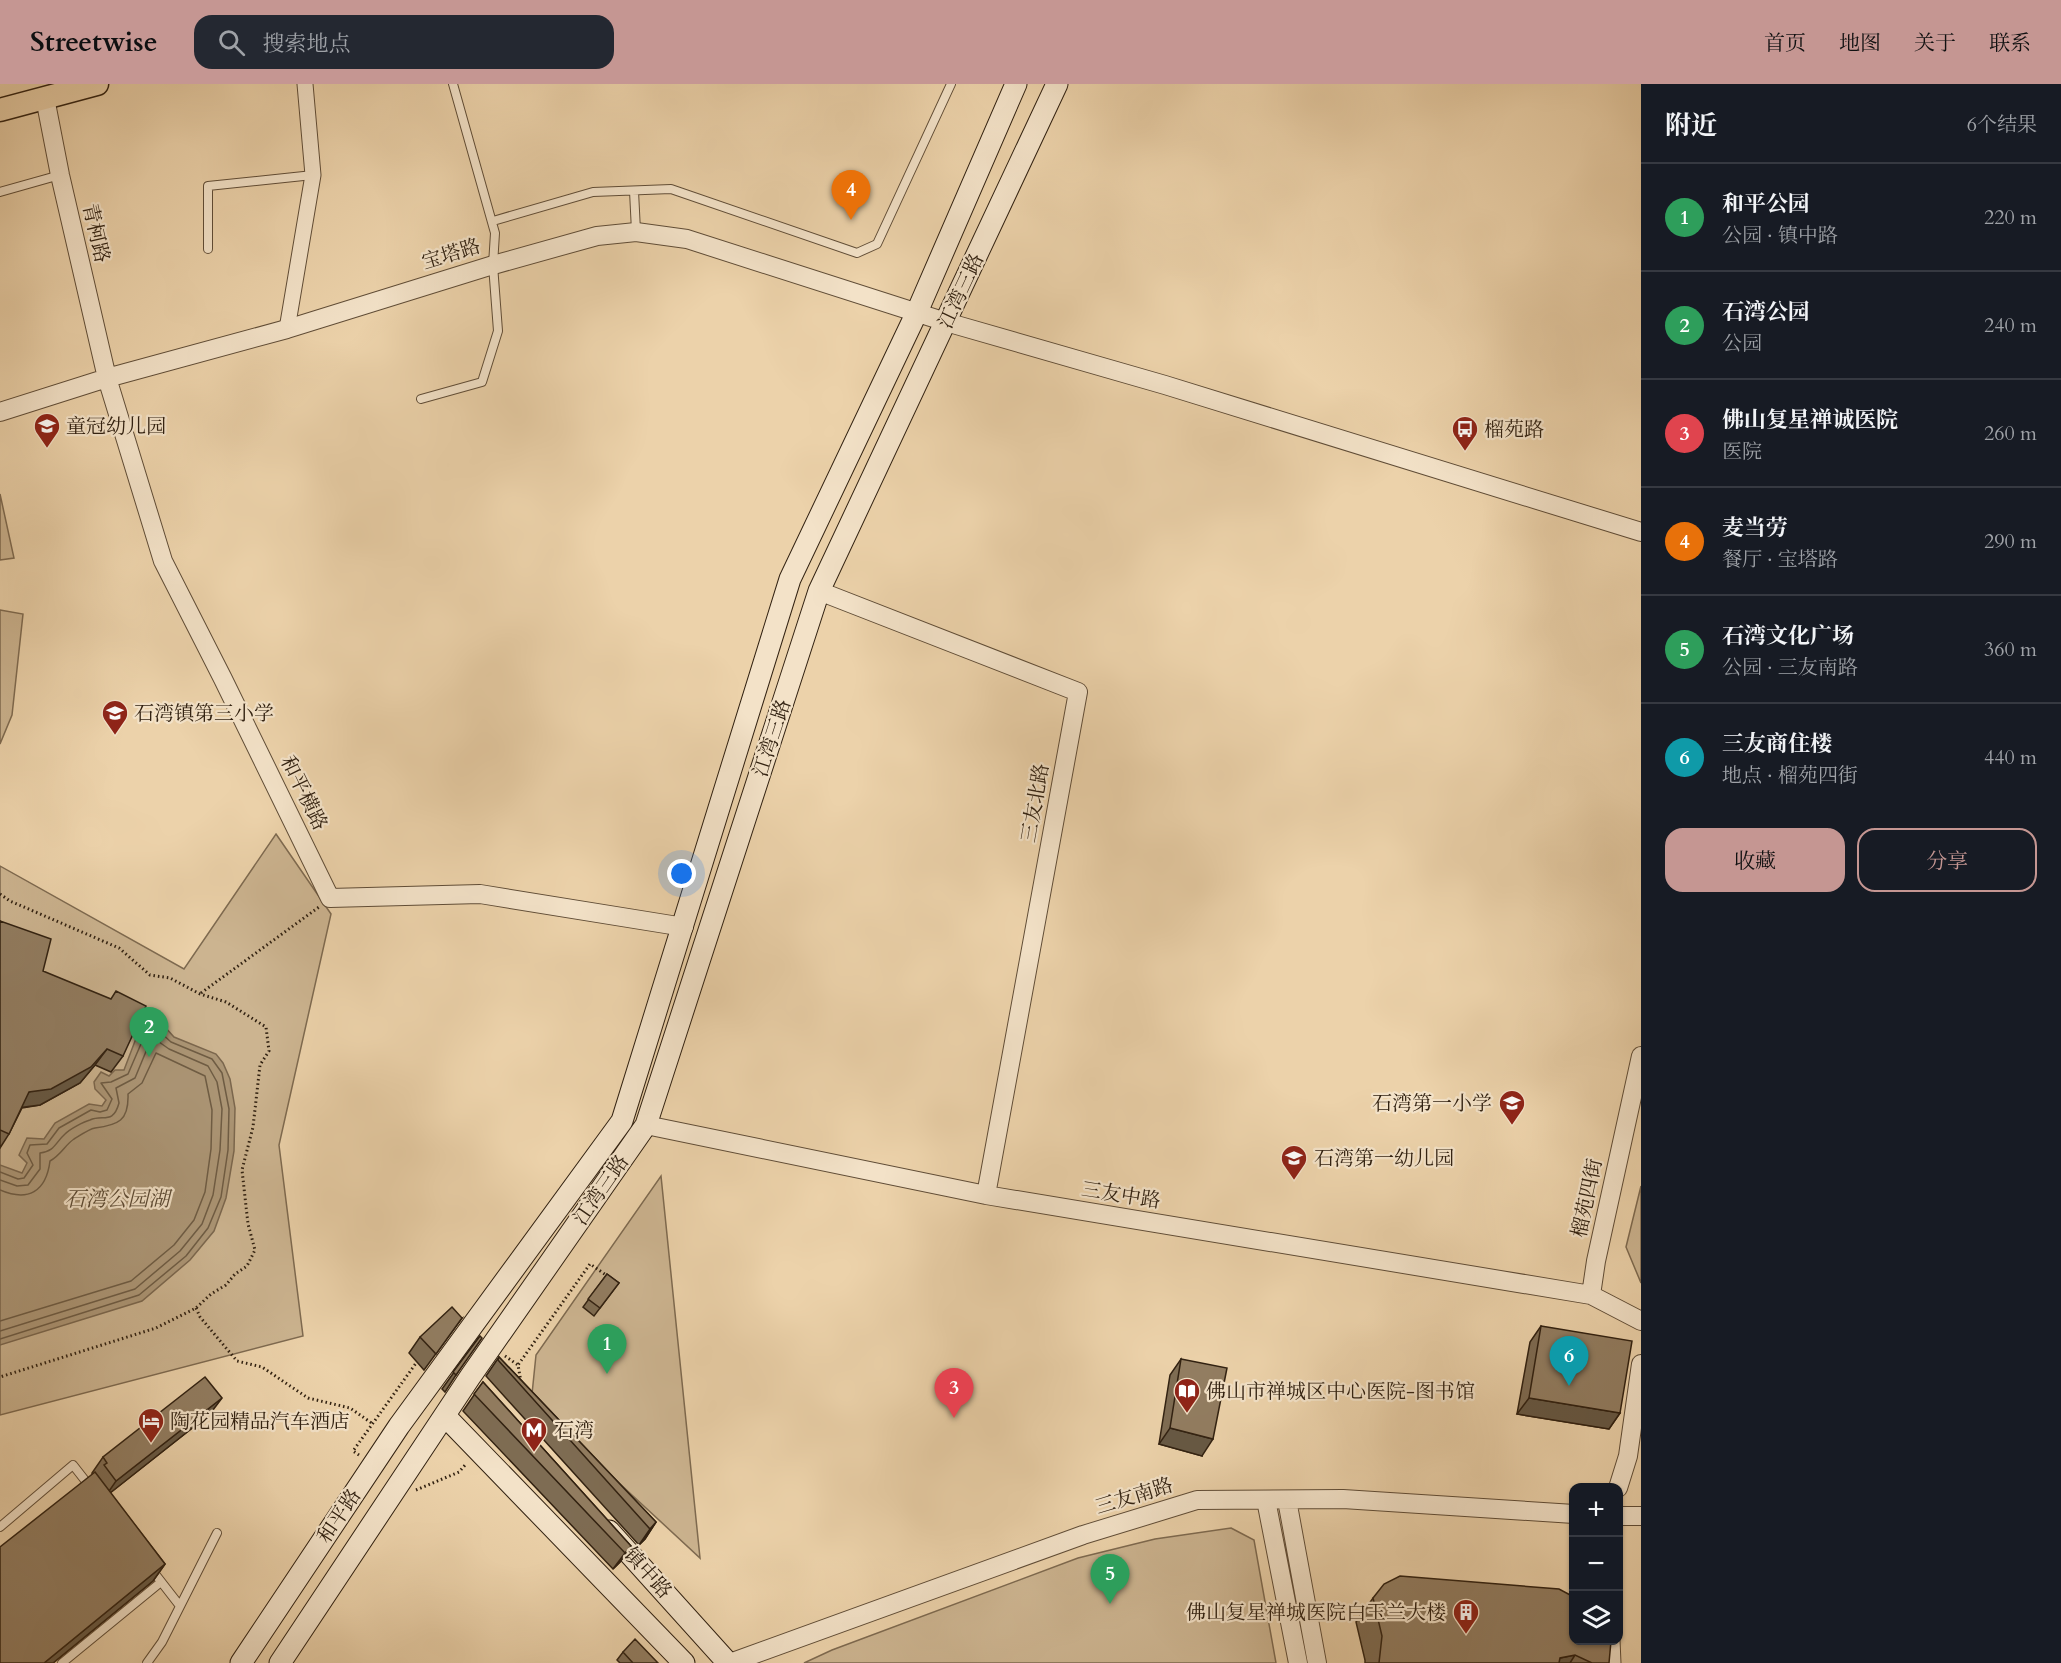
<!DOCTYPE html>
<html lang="zh">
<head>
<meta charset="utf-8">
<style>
  body { margin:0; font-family:Cardo,"Noto Serif SC",serif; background:#242831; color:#f1f3f6 }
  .controls { position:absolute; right:18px; bottom:18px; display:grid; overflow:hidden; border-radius:12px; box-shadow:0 2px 4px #0004 }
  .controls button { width:54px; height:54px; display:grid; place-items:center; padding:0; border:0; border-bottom:2px solid #363941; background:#171b24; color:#f1f3f6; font:30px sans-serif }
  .you { position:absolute; left:682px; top:790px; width:21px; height:21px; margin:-15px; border:4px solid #fff; border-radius:50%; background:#1a73e8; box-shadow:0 0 0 9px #1a73e833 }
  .badge { display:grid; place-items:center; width:39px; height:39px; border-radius:50%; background:#c59692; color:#fff; font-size:20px; font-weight:700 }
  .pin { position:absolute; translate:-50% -50px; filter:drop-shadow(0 2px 3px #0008) }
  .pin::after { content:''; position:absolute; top:32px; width:21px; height:18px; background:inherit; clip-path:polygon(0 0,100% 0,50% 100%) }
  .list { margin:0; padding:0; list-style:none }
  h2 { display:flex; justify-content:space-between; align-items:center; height:78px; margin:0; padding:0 24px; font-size:26px }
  h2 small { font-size:20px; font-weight:400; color:#9ea1a6 }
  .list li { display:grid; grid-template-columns:39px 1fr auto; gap:18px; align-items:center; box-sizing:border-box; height:108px; padding:0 24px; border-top:2px solid #363941 }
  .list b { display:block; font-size:22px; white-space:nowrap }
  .list p { margin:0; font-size:20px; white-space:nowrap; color:#9ea1a6 }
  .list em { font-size:20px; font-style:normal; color:#9ea1a6 }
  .actions { display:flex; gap:12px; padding:18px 24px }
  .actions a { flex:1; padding:14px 0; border:2px solid #c59692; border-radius:18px; text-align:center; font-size:21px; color:#c59692 }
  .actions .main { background:#c59692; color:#111 }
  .icon { flex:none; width:33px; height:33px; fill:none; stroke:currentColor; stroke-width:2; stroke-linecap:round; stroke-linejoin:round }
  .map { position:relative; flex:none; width:1641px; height:1579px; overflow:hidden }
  header { display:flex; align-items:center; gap:36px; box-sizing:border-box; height:84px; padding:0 30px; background:#c59692; color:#111 }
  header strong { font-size:28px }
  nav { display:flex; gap:33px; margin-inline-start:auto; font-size:21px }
  .search { width:420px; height:54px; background:#242831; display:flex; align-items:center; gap:15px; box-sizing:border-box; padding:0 21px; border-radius:18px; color:#9ea1a6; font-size:22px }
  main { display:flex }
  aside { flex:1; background:#171b24 }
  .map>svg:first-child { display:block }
  .green { fill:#ccb490; stroke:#7e6a50; stroke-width:1.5 }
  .water { fill:#ac9676; stroke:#7b674e; stroke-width:1.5 }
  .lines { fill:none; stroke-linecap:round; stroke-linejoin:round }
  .shore { stroke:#6e5c44; stroke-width:1.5 }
  .service-casing { stroke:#604d37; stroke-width:10 }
  .minor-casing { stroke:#604d37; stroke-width:17 }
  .tertiary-casing { stroke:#604d37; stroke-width:20 }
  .secondary-casing { stroke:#312111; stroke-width:23 }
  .primary-casing { stroke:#312111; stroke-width:25 }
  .path { stroke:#312111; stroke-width:3; stroke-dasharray:1.5 3; stroke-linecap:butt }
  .service { stroke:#f3e2c8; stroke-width:8 }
  .minor { stroke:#f3e2c8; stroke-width:15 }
  .tertiary { stroke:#f3e2c8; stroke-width:18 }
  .secondary { stroke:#f3e2c8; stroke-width:21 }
  .primary { stroke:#ecd2aa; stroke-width:22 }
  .wall { fill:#7e6c53; stroke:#312111; stroke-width:1.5 }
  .shaded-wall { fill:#665844; stroke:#312111; stroke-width:1.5 }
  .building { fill:#927d61; stroke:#312111; stroke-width:1.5 }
  .labels { text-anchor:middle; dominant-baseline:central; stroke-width:4.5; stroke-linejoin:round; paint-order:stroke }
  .street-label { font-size:20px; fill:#312111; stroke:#f3e2c8 }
  .poi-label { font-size:20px; fill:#312111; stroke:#f3e2c8; text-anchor:start }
  .water-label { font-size:21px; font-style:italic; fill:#5c4a34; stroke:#f3e2c8 }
</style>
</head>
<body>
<header>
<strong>Streetwise</strong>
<div class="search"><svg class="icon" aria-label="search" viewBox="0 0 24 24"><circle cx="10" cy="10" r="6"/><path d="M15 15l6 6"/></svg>搜索地点</div>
<nav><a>首页</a><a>地图</a><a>关于</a><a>联系</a></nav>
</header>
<main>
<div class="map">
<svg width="1641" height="1579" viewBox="0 0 1641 1579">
  <rect width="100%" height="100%" fill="#ecd2aa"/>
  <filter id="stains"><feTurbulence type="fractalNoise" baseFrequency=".00333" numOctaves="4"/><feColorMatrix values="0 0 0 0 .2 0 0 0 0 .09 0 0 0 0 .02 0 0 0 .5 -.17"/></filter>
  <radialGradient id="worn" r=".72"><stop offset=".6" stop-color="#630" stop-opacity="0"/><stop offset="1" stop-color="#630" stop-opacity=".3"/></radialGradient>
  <!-- green -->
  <path class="green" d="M0,410l14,64 -14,2z
    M0,526l23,4 -11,101 -12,29z
    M276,750l55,80 -52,231 24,191 -303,79v-549l184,103z
    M661,1092l39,382 -160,-148 -8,-16 4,-39z
    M1641,1102v97l-15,-36z
    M1231,1444l23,12 22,123h-472l28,-13 246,-92 77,-19z"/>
  <!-- water -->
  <path class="water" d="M149,933h7l18,20 42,17 7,9 7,16 5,29 -1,43 -8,47 -12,33 -24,29 -48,41 -142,44v-180l22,8 5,-10 -8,-8 8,-17 17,1 11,-16 34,-19 13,2 4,-6 -11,-11 -1,-7 7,-10 8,4 6,-6h9l19,-50z"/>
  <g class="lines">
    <!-- shore -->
    <path class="shore" d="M0,1088l18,7 6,-1 9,-13 -6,-12 3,-8 17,-1 12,-16 32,-18 9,2 7,-2 5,-11 -11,-16 10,-1 17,-8 22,-51 21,19 41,17 10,14 7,36 -1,41 -7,47 -13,31 -22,28 -47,39 -139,44
      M0,1096l17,6 11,-1 12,-16v-16c15,-2 15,-10 25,-19 5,-5 18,-12 25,-14 13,-6 23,5 29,-17l-3,-15 19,-10 17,-41 17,12 39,17 9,16 5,27 -2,41 -7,45 -11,29 -22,27 -45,38 -135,42
      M0,1106c28,12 46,2 50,-29 11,-6 15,-16 24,-22 5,-3 15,-10 21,-11 23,-3 34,-7 33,-34l14,-11 14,-30 49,23 7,34 -1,39 -6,43 -11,28 -20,25 -43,36 -131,40"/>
    <!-- service casing -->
    <g class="service-casing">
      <path id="service" d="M634,107l2,40
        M0,108l60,-17
        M493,137l100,-29 78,-3 186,64 20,-9 74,-160
        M208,165v-63l105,-11
        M421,315l61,-17 16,-51 -5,-66 2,-32 -42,-149
        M0,1443l73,-62 18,23
        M152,1486l28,36
        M62,1579l99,-81
        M147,1579l15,-21 55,-109"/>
    </g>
    <!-- minor casing -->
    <g class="minor-casing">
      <path id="minor" d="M287,245l26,-154 -8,-91
        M1612,1556l1,23"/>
    </g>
    <!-- tertiary casing -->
    <g class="tertiary-casing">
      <path id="tertiary" d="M45,14l15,77 47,203 56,183 60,118 107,219 150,-4 204,33
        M0,328l107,-34 180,-49 206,-64 104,-29 39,-4 51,7 259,83 219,63 476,147
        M819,507l259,101 -92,503
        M1641,972l-45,205 -5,34 50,26
        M646,1041l340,70 605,100
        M1618,1404l10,-32 13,-92
        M1266,1416l32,163
        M1287,1416l30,163
        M1618,1432h23
        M730,1579l353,-128 114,-35 146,-1 231,15"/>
    </g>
    <!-- secondary casing -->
    <g class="secondary-casing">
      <path id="secondary" d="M445,1332l239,247
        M609,1447l119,132
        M241,1579l158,-237 223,-305 168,-542 127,-267 99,-228
        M280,1579l190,-286 176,-252 173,-534 238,-507"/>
    </g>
    <!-- primary casing -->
    <g class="primary-casing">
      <path id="primary" d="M0,26l97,-26"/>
    </g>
    <!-- path -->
    <path class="path" d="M0,810l10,7 109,47 31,27 20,3 30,16 26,8 40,25 3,24 -9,14 -7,62 -11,43 6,54 7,26 -8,16 -12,8 -9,11 -15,9 -15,14 -40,20 -156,49
      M201,909l118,-86
      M196,1224l4,9 37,44 25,6 46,31 42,10 23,16
      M505,1272l13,9
      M521,1298l-3,-17 72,-101 19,13
      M359,1371l-6,-4 66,-92
      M416,1406l43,-18 7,-8"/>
    <!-- service -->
    <use href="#service" class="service"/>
    <!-- minor -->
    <use href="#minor" class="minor"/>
    <!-- tertiary -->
    <use href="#tertiary" class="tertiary"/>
    <!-- secondary -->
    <use href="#secondary" class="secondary"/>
    <!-- primary -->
    <use href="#primary" class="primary"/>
  </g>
  <!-- wall -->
  <path class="wall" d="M0,837l43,50 80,85 -12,16 -16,-7 -15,18 -40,22 -18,3 -13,26 -9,14z
    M607,1190l12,9 -25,33 -11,-9z
    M462,1234l-38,52 -15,-17 11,-16z
    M1541,1242l79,87 -11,16 -92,-15 13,-72z
    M480,1252l-24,39 -11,17 -3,-3z
    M499,1273l157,165 -11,17 -6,6 -153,-169z
    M1181,1275l21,97 -43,-12 11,-69z
    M483,1298l148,164 -11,16 -7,7 -150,-158z
    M210,1330l-100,79 55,71 -12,17 -100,82h-53l92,-189v-1l11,-16z
    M1373,1514l236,65h-244v-3l-9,-38z
    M623,1568l35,11h-38l-3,-3z"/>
  <!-- shaded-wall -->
  <path class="shaded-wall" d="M107,965l-12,16 -15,18 -40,22 -23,3 12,-16z
    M222,1314l-12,16 -105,83 11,-16z
    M1529,1314l91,15 -11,16 -92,-15z
    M1170,1344l43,11 -11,17 -43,-12z
    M656,1438l-11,17 -6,6 11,-16z
    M631,1462l-11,16 -7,7 12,-16z
    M165,1480l-12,17 -100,82h-9z
    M1575,1571l-5,8h-14l4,-5z"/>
  <!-- building -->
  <path class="building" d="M0,837l51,18 -8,32 68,28 5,-8 30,15 -23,50 -16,-7 -16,18 -40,22 -22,3 -20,42 -9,-4z
    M607,1190l12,9 -19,25 -12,-9z
    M452,1223l10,11 -26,36 -16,-17z
    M1541,1242l91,15 -12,72 -91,-15z
    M480,1252l2,2 -26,37 -3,-3z
    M499,1273l157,165 -6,7 -152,-169z
    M1181,1275l46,9 -14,71 -43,-11z
    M205,1293l17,21 -106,83 -12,-16 3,-2 -4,-6z
    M483,1298l148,164 -6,7 -151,-159z
    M95,1388l70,92 -121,99h-44v-116z
    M1400,1492l159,13 15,8v44h37l-2,22h-17l-17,-8 -15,3 -1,5h-180l3,-27 -9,-38 11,-14z
    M635,1555l23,24h-25l-10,-11z"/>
  <!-- icons -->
  <defs>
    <g id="school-pin" transform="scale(1.35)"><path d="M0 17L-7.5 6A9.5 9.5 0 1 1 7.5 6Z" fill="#8f2418" stroke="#f3e2c8"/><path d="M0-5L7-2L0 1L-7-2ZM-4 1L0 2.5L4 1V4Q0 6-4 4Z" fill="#fff"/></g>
    <g id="bus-pin" transform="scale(1.35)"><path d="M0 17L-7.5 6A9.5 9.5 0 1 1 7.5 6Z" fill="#8f2418" stroke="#f3e2c8"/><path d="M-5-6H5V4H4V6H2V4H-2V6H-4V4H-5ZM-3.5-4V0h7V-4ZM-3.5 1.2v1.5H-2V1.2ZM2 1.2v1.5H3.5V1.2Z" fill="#fff"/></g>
    <g id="library-pin" transform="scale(1.35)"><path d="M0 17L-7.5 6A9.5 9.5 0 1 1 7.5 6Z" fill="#8f2418" stroke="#f3e2c8"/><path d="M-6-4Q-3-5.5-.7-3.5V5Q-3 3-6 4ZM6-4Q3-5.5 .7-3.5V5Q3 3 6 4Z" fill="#fff"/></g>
    <g id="hotel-pin" transform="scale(1.35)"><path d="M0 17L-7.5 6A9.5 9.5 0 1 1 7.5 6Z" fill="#8f2418" stroke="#f3e2c8"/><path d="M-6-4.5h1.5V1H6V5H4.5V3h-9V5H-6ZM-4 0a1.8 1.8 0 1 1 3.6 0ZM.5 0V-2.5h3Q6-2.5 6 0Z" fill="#fff"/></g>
    <g id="metro-pin" transform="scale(1.35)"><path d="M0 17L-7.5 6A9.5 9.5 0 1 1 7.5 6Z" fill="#8f2418" stroke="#f3e2c8"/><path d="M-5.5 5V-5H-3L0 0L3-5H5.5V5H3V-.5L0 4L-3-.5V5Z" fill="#fff"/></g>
    <g id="building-pin" transform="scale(1.35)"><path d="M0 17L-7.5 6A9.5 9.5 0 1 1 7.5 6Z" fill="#8f2418" stroke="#f3e2c8"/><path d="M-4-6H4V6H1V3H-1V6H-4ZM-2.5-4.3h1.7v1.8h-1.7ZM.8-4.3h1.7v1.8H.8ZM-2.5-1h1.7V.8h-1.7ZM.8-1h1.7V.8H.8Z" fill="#fff"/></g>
  </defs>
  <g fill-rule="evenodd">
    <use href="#school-pin" x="47" y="342"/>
    <use href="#bus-pin" x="1465" y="345"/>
    <use href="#school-pin" x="115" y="629"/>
    <use href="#school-pin" x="1512" y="1019"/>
    <use href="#school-pin" x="1294" y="1074"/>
    <use href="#library-pin" x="1187" y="1307"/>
    <use href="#hotel-pin" x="151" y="1337"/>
    <use href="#metro-pin" x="534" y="1346"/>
    <use href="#building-pin" x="1466" y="1528"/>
  </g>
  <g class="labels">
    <!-- street labels -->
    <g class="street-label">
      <text transform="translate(96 149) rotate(77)">青柯路</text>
      <text transform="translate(451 170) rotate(-17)">宝塔路</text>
      <text transform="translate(961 207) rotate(-65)">江湾三路</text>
      <text transform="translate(772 654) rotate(-72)">江湾三路</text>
      <text transform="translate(304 709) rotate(64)">和平横路</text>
      <text transform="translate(1035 719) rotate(-80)">三友北路</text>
      <text transform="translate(601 1106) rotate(-55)">江湾三路</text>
      <text transform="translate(1121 1111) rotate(9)">三友中路</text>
      <text transform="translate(1587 1114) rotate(-78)">榴苑四街</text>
      <text transform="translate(1134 1412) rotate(-17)">三友南路</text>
      <text transform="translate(339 1432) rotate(-56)">和平路</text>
      <text transform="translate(648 1489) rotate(48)">镇中路</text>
    </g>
    <!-- poi labels -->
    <g class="poi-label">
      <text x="66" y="342">童冠幼儿园</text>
      <text x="1484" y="345">榴苑路</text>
      <text x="134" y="629">石湾镇第三小学</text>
      <text x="1492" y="1019" text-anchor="end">石湾第一小学</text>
      <text x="1314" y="1074">石湾第一幼儿园</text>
      <text x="1206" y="1307">佛山市禅城区中心医院-图书馆</text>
      <text x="170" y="1337">陶花园精品汽车酒店</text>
      <text x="554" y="1346">石湾</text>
      <text x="1446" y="1528" text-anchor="end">佛山复星禅城医院白玉兰大楼</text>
    </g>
    <!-- water labels -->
    <g class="water-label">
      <text x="117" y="1115">石湾公园湖</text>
    </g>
  </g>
  <rect width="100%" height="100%" filter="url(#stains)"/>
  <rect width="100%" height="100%" fill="url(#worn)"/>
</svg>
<div class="controls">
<button>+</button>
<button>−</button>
<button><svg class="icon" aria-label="layers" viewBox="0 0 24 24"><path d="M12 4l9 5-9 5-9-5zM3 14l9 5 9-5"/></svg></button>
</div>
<div class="you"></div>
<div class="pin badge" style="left:607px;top:1290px;background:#2e9e5b">1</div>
<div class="pin badge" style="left:149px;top:973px;background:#2e9e5b">2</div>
<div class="pin badge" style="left:954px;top:1334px;background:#e0444e">3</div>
<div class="pin badge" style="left:851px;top:136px;background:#e8710a">4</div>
<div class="pin badge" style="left:1110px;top:1520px;background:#2e9e5b">5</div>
<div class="pin badge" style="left:1569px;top:1302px;background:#0f9aa8">6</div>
</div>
<aside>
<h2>附近<small>6个结果</small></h2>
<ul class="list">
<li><span class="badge" style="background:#2e9e5b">1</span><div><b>和平公园</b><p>公园 · 镇中路</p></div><em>220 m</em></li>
<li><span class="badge" style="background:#2e9e5b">2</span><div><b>石湾公园</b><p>公园</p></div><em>240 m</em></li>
<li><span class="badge" style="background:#e0444e">3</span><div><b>佛山复星禅诚医院</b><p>医院</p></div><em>260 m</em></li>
<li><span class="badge" style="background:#e8710a">4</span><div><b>麦当劳</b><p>餐厅 · 宝塔路</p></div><em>290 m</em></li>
<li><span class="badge" style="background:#2e9e5b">5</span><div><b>石湾文化广场</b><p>公园 · 三友南路</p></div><em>360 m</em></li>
<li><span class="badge" style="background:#0f9aa8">6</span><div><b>三友商住楼</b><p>地点 · 榴苑四街</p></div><em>440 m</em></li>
</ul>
<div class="actions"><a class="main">收藏</a><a>分享</a></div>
</aside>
</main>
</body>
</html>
